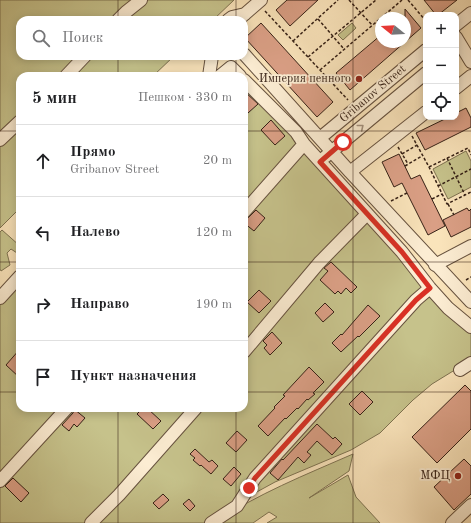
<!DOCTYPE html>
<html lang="ru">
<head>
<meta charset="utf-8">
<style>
  body { margin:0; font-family:"Old Standard TT",serif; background:#f6f6f6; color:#202124 }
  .controls { position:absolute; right:12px; top:12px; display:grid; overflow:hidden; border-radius:8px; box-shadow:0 2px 10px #0003 }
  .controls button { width:36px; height:36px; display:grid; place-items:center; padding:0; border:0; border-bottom:1px solid #e0e0e0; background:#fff; color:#202124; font:20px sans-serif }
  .compass { position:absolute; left:375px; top:12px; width:36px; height:36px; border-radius:50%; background:#fff; box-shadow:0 2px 10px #0003; rotate:288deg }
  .stop { position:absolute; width:12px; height:12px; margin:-9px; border:3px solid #d93025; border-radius:50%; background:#fff }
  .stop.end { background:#d93025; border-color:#fff; box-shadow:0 1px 4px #0008 }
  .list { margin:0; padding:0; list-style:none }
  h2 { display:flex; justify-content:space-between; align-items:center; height:52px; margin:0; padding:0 16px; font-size:17px }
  h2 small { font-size:13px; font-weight:400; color:#757577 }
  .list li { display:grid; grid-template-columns:26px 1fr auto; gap:12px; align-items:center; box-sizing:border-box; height:72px; padding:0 16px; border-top:1px solid #e0e0e0 }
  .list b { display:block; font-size:15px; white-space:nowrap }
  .list p { margin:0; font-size:13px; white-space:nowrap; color:#757577 }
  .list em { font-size:13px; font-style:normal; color:#757577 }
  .icon { flex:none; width:22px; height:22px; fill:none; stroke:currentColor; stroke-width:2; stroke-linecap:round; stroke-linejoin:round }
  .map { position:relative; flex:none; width:471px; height:523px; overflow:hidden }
  .search { position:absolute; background:#fff; box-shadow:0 2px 10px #0003; left:16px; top:16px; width:232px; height:44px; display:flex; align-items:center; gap:10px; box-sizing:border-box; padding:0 14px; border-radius:12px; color:#757577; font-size:15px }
  .panel { position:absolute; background:#fff; box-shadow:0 2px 10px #0003; left:16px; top:72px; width:232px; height:340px; border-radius:12px }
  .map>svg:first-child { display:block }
  .green { fill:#c6c28b; stroke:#7e7250 }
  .building { fill:#da9f85; stroke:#362116 }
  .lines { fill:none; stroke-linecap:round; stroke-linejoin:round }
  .minor-casing { stroke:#67523f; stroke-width:14 }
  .path { stroke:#362116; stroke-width:1.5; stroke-dasharray:3 2; stroke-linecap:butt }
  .minor { stroke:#fcedd3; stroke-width:12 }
  .oneway { stroke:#a3917e }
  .route { stroke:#d93025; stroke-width:5 }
  .grid { fill:none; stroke:#362116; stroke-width:1; stroke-opacity:0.55 }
  .poi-dot { fill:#8f2418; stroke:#fcedd3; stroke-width:1.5 }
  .labels { text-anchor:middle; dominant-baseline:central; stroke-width:3.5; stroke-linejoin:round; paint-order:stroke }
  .poi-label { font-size:12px; fill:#362116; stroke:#fcedd3; text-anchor:end }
  .street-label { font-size:12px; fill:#362116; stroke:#fcedd3 }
</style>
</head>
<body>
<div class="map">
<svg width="471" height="523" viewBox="0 0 471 523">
  <rect width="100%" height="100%" fill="#fae4bb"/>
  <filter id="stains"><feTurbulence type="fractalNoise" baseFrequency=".005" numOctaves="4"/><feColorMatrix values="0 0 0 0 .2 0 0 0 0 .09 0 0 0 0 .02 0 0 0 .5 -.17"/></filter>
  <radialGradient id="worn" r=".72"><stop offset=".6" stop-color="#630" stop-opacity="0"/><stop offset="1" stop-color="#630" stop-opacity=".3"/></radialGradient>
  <!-- green -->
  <path class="green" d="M0,0h234l-21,20h-193v36h154l-21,20h-133v132l-20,20z
    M352,23l4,5 -13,12 -5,-5z
    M244,84l227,244v32l-39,24 -19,16 -33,33 -29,17 -76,32 -42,23 -26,18h-207v-222l20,-22v129h224z
    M466,151l5,10v26l-23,12 -15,-30z
    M2,230l18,16v9l-9,-6 -4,4 3,12 -9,6 -1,-2v-37z
    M353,454l-4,17 -40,27 39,-23 8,22 24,26h-113l10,-6 -8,-5 -16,11h-39c43,-29 91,-48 139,-69z"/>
  <!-- building -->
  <path class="building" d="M287,0h31l-28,26 -14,-16z
    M424,0h33l-19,15h-2z
    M405,9l16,19 -71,62 -14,-17 45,-38v7h24z
    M261,23l72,79 -16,15 -72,-79z
    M244,91l14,13 -10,9 -4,-5z
    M466,108l5,10v9l-46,23 -9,-17 33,-16h7v-4z
    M271,120l14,16 -10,9 -14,-15z
    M399,154l12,25 9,-4 25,51 -17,9 -26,-52 -8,4 -12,-25z
    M467,208l2,3 2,-2v18l-20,10 -8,-17z
    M256,210l9,8 -11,13 -10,-8v-3l5,-3z
    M331,262l26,25 -6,6 -5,-5 -5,6 -3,-3 -3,3 -15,-14 8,-9 -4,-3z
    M259,290l12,11 -12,12 -12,-11z
    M325,303l9,9 -11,10 -8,-9z
    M368,305l12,11 -21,21 -1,-1 -17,16 -9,-9 9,-9 1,1z
    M272,332l10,11 -12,12 -6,-7 3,-3 -4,-4z
    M20,349v29l-14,-13z
    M309,367l15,15 -11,11 2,1 -7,6 -1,-1 -9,10 -1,-1 -11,11 -1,-1 -17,18 -10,-10 17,-18 -1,-1 11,-11 -2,-1z
    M465,385l6,6v38l-34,34 -25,-26z
    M362,391l11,11 -13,13 -11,-11z
    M143,408h4l14,13 -8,8 -16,-15z
    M74,409l11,9 -8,9 -3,-3 -5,7 -7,-6 11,-12z
    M317,424l16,15 2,-2 7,7 -10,11 -15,-14 -10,11 4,3 -7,8 -6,-6 -20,23 -8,-7 12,-14 1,1z
    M237,431l10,9 -11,12 -10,-9z
    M195,449l14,13 3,-2 6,6 -7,8 -10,-9 -1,1 -7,-6 2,-2 -5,-4z
    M464,459l7,7v28l-17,16 -20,-23z
    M234,467l7,7 -10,12 -8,-7z
    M13,478l16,15 -8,9 -16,-16z
    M163,494l6,6 -10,9 -6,-6z
    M189,499l6,7 -5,5 -7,-7z"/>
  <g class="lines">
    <!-- minor casing -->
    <g class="minor-casing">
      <path id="minor" d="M118,20l8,-8 15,-12
        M228,20l4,-3 13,-3
        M238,20l23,-20
        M456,25l15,-12
        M456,37l15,25
        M244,54l106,118 76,-60
        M66,76l19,-20
        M209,76l3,-20
        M220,76l11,-9 9,9
        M244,80l52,52 8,12 -60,68
        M456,88l15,-12
        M320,138l106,-88
        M0,140l20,-19
        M304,144l98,108 28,36 18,20 23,19
        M325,157l101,-84
        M350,172l121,130
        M435,265l36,-19
        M0,298l20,-22
        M244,352l75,-89 48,-49
        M460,370l11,-7
        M0,481l67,-73
        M91,523l28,-28 77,-87
        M211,523l26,-17 18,-28 161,-178 14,-12
        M452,523l19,-18"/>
    </g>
    <!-- path -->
    <path class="path" d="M349,0l23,25
      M408,0l18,21
      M265,11l83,89
      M318,19l26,30
      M293,41l45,-41
      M308,57l68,-57
      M320,70l82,-70
      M412,136l17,31 18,37 24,-12
      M398,147l10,17
      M402,154l15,-9
      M447,158l18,37
      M405,166l17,-10
      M429,167l39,-19 3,7
      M438,186l33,-17
      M432,199l10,-5
      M391,201l16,-8
      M448,204l6,11
      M466,280l5,-3"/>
    <!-- minor -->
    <use href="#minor" class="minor"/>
  </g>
  <!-- one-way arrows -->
  <defs><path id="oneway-chevron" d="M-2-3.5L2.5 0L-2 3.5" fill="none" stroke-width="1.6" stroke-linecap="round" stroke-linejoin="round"/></defs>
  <use class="oneway" href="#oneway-chevron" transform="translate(361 127) rotate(-39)"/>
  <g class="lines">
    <!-- route -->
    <path class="route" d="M249,488l6,-10 161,-178 14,-12 -28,-36 -82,-90 23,-20"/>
  </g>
  <!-- grid -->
  <path class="grid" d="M118,0v20M236,0v20M353,0v523M118,56v20M236,56v20M0,131h20M244,131h227M0,262h20M244,262h227M0,392h20M244,392h227M118,408v115M236,408v115"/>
  <!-- markers -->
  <g class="poi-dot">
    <circle cx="359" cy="79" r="4"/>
    <circle cx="458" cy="476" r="4"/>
  </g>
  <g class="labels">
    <!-- poi labels -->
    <g class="poi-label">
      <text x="351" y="79">Империя пенного</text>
      <text x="450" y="476">МФЦ</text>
    </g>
    <!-- street labels -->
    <g class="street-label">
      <text transform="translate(373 94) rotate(-40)">Gribanov Street</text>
    </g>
  </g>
  <rect width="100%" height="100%" filter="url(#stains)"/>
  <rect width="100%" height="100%" fill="url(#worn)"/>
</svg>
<div class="controls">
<button>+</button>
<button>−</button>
<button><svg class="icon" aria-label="locate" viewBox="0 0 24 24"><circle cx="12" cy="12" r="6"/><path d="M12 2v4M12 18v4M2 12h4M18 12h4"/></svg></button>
</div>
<svg class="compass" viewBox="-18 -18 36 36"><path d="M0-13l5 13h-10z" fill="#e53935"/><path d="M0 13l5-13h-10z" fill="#757577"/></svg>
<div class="stop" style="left:343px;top:142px"></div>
<div class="stop end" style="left:249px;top:488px"></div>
<div class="search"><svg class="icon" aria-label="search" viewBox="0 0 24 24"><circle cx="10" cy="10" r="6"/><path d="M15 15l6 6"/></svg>Поиск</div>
<section class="panel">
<h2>5 мин<small>Пешком · 330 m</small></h2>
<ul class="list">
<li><svg class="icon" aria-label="ahead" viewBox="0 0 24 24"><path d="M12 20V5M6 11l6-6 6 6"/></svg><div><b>Прямо</b><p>Gribanov Street</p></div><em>20 m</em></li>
<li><svg class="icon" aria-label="left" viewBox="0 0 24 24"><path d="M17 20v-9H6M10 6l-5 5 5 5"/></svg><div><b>Налево</b></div><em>120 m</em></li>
<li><svg class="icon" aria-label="right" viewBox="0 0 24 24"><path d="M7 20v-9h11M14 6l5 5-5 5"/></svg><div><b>Направо</b></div><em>190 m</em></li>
<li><svg class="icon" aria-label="arrive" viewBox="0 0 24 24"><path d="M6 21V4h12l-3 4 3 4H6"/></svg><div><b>Пункт назначения</b></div></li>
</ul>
</section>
</div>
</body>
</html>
